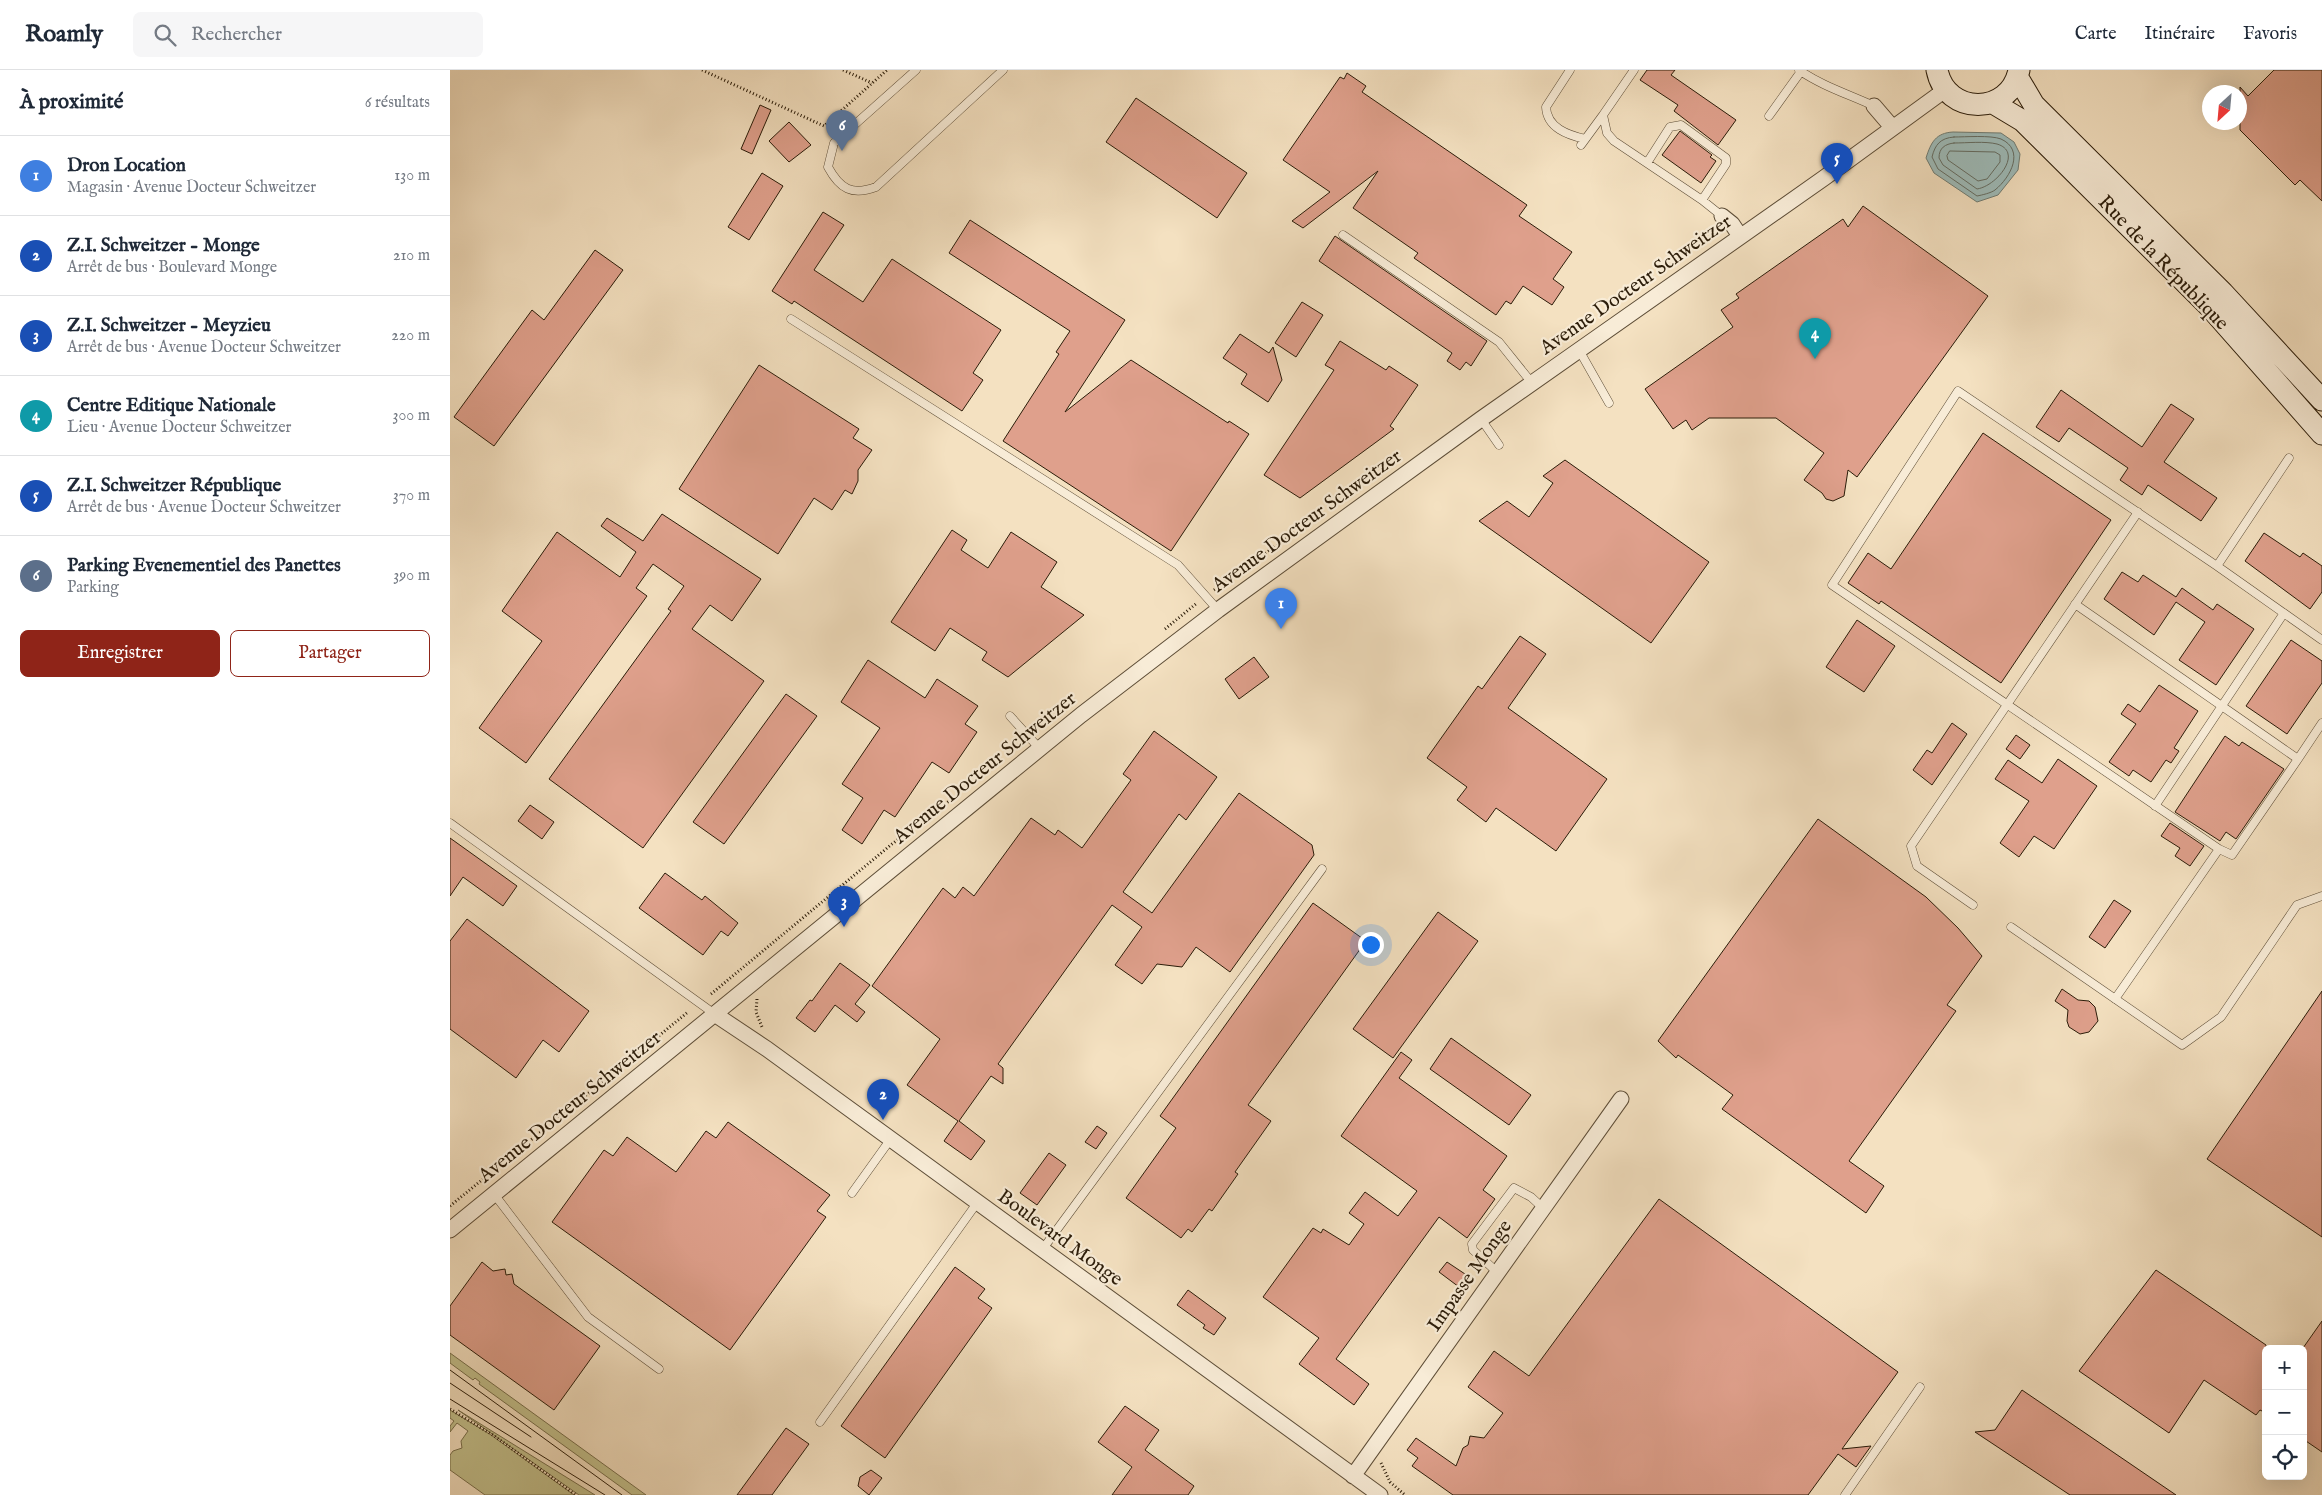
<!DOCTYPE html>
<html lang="fr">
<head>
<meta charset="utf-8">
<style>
  body { margin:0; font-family:"IM FELL English",serif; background:#f6f6f7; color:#1f2937 }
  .controls { position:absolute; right:15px; bottom:15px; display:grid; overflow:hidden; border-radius:8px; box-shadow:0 5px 20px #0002 }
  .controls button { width:45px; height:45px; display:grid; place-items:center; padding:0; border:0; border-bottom:1px solid #e0e1e3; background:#fff; color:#1f2937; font:25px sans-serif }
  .compass { position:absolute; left:1752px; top:15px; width:45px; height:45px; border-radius:50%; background:#fff; box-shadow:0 5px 20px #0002; rotate:206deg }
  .you { position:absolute; left:920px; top:874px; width:18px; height:18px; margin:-12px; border:4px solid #fff; border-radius:50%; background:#1a73e8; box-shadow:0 0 0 8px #1a73e833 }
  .badge { display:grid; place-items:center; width:32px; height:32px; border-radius:50%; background:#8f2418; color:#fff; font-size:16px; font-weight:700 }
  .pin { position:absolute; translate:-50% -41px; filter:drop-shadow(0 1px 2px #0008) }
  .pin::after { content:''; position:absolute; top:26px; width:18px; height:15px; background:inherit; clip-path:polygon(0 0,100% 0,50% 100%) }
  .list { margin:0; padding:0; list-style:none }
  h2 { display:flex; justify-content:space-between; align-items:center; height:65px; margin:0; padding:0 20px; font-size:21px }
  h2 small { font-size:16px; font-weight:400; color:#747a83 }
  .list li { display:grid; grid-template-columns:32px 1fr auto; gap:15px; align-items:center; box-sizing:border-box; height:80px; padding:0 20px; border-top:1px solid #e0e1e3 }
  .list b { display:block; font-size:19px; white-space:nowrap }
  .list p { margin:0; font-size:16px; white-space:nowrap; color:#747a83 }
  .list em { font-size:16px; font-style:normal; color:#747a83 }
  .actions { display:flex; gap:10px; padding:15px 20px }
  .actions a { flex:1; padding:11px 0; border:1px solid #8f2418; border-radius:8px; text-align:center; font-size:18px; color:#8f2418 }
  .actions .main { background:#8f2418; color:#fff }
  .icon { flex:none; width:28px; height:28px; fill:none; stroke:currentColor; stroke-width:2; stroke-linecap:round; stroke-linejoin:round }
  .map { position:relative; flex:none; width:1872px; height:1425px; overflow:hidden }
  header { display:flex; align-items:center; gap:30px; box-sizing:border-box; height:70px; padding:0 25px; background:#fff; border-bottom:1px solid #e0e1e3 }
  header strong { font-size:24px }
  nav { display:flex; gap:28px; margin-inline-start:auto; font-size:18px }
  .search { width:350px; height:45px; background:#f6f6f7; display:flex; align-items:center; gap:12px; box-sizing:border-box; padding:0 18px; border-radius:8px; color:#747a83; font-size:19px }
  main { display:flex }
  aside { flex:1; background:#fff }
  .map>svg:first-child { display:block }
  .green { fill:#c3c18d; stroke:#776e4b }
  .water { fill:#9ebcba; stroke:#707c73 }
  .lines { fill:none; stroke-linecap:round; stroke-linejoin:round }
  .shore { stroke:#646c62; stroke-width:1 }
  .building { fill:#dfa08c; stroke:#2b1c09 }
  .lane-casing { stroke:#5d4d37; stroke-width:9 }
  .street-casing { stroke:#5d4d37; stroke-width:17 }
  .secondary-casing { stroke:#2b1c09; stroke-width:23 }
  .path { stroke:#2b1c09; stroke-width:3; stroke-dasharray:1 2.5; stroke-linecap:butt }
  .lane { stroke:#f8ecd7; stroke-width:8 }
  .street { stroke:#f8ecd7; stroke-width:15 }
  .secondary { stroke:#f8ecd7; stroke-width:21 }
  .tram { stroke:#2b1c09; stroke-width:1 }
  .labels { text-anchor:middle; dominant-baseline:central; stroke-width:4.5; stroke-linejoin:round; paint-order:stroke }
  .street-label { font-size:20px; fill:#2b1c09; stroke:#f8ecd7 }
</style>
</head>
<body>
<header>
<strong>Roamly</strong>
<div class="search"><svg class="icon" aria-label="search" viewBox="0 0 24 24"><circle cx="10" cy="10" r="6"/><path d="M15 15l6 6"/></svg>Rechercher</div>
<nav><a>Carte</a><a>Itinéraire</a><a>Favoris</a></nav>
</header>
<main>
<aside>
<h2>À proximité<small>6 résultats</small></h2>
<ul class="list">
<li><span class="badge" style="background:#3f7fe0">1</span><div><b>Dron Location</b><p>Magasin · Avenue Docteur Schweitzer</p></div><em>130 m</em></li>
<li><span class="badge" style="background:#1a4fb4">2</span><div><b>Z.I. Schweitzer - Monge</b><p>Arrêt de bus · Boulevard Monge</p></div><em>210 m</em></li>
<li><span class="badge" style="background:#1a4fb4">3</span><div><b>Z.I. Schweitzer - Meyzieu</b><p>Arrêt de bus · Avenue Docteur Schweitzer</p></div><em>220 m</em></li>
<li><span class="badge" style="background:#0f9aa8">4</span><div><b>Centre Editique Nationale</b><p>Lieu · Avenue Docteur Schweitzer</p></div><em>300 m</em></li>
<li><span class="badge" style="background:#1a4fb4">5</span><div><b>Z.I. Schweitzer République</b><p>Arrêt de bus · Avenue Docteur Schweitzer</p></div><em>370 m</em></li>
<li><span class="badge" style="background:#5c6f8a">6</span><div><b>Parking Evenementiel des Panettes</b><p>Parking</p></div><em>390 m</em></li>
</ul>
<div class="actions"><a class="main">Enregistrer</a><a>Partager</a></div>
</aside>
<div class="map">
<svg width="1872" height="1425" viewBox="0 0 1872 1425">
  <rect width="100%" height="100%" fill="#f4e1c1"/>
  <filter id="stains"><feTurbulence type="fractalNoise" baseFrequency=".004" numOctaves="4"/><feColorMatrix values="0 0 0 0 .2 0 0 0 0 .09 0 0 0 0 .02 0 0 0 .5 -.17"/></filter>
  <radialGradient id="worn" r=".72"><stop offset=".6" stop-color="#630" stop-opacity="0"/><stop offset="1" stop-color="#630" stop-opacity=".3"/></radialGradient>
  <!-- green -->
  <path class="green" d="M0,1283l196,142h-14l-153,-111 1,-2 -5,-4 -2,2 -23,-17z
    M0,1340l41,25 83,60h-89l-35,-25v-15l3,-4 9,-3 -1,-7 7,-10 -11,-8 -7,9v-6l4,-5 -4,-3z
    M8,1340l137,85h-16z"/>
  <!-- water -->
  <path class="water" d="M1503,62l48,1 13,9 6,12 -2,16 -20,25 -21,7 -43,-29 -8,-15c5,-16 10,-25 27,-26z"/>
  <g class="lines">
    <!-- shore -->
    <path class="shore" d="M1504,67c11,0 37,-2 47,2 24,11 10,38 -6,51 -4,3 -13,5 -18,6l-39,-27 -6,-12c3,-12 8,-19 22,-20z
      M1504,73c13,0 31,-2 43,1 27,8 0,42 -20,45l-34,-24 -4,-7c0,-10 6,-14 15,-15z
      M1500,81l45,1 5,3v7l-13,17 -9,2 -30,-21 -1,-4z"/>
  </g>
  <!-- building -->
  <path class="building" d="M1197,0h28l-4,5 65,45 -18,25 -44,-34 4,-6 -38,-25z
    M1824,0h48v131l-22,-21 -5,5 -55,-55v-43l8,9z
    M897,3l19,13 -4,6 165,113 -8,11 53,36 -19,27 11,8 -12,18 -29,-19 -12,18 -5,-3 -10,14 -82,-57 4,-5 -65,-45 25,-37 -75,57 -11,-7 38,-29 -47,-32 57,-83 4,2z
    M686,28l111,75 -30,45 -111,-76z
    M310,35l11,5 -19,44 -11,-5z
    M339,52l22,23 -22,17 -20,-21z
    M1230,61l32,24 -2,2 6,4 -15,22 -39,-28z
    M312,103l21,13 -34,54 -21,-13z
    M1413,136l125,90 -131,181 -9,-7 -4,26 -11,5 -7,-2 -4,-6 -18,-13 20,-27 -48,-35h-67l-17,12 -6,-10 -13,9 -28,-40 88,-62 -12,-17 18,-12 -3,-4 107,-75 5,8z
    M373,142l21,13 -30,45 49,32 29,-43 109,71 -28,43 10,7 -21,31 -168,-110 -2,3 -20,-13z
    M520,150l155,100 -60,92 66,-52 97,63 1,-2 20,13 -78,117 -168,-110 56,-87 -3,-2 14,-21 -121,-78z
    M885,166l152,105 -16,25 -5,-4 -6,8 -13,-9 5,-8 -133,-92z
    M145,180l28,20 -129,176 -40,-29 78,-107 12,10z
    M852,232l21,13 -27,42 -21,-14z
    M790,264l29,19 4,-6 9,33 -14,22 -27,-18 6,-10 -24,-16z
    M890,271l46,29 3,-4 29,19 -28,41 4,3 -94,69 -36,-23 70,-105 -9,-5z
    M309,295l100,64 -6,9 19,12 -14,20v11l-6,13 -7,-4 -13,20 -18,-12 -36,56 -99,-65z
    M1611,320l81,57 29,-43 23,15 -30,43 53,36 -16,23 -53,-36 -6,10 -22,-15 8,-12 -59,-40 -10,14 -23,-15z
    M1533,363l128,87 -110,163 -120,-82 -2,3 -31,-21 20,-30 23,16z
    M1115,390l144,102 -58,81 -172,-122 28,-20 22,16 24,-34 -10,-7z
    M212,444l99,65 -29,42 -22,-16 -18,24 72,52 -121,167 -94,-69 122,-168 -3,-2 16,-23 -31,-22 -17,24 11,8 -121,167 -47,-35 63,-87 -40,-30 55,-79 63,45 16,-25 -35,-26 6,-8 36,23z
    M502,460l15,10 -6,10 27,18 23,-36 46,30 -16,25 43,28 -76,62 -26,-17 5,-8 -37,-24 -15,23 -44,-29z
    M1814,463l36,24 3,-4 19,13v26l-12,17 -65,-48z
    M1672,502l16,10 5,-7 33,22 6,-9 31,22 4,-6 37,25 -38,56 -37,-25 26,-38 -29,-20 -22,33 -50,-36z
    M1407,550l38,26 -31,46 -38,-25z
    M1070,566l26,18 -38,54 99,71 -51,72 -60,-43 -10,14 -29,-22 10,-13 -40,-29 51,-72 4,3z
    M1841,570l31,21v22l-35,51 -41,-28z
    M804,587l15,20 -30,22 -14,-20z
    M418,590l57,38 12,-19 41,27 -13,18 12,8 -28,41 -17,-11 -37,55 -11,-7 -22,34 -20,-14 21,-32 -21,-14 38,-56 -39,-26z
    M1709,615l39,26 -24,37 5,3 -8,12 -5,-3 -15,22 -18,-12 -4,6 -20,-14 27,-38 -15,-10 7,-10 12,8z
    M336,624l31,22 -93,128 -31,-22z
    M1502,653l15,11 -35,51 -19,-15 14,-20 5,3z
    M704,661l63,46 -31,43 -7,-6 -56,78 29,21 87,-120 73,52 2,10 -84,117 -34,-25 -14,20 -25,-3 -15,20 -27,-19 27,-38 -30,-22 -114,159 5,4v16l-12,-8 -32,45 26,20 -14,19 -27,-19 14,-20 -51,-36 33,-46 -68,-53 71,-98 12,10 8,-11 11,9 57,-78 24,17 3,-5 24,18 49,-68 -8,-6z
    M1566,665l14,10 -10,14 -14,-10z
    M1775,666l14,10 3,-4 42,27 -48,70 -10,-7 -6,9 -45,-29z
    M1608,689l39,27 -43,63 -20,-13 -15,21 -19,-14 29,-42 -34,-22 13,-19 34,23z
    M80,735l24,17 -12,17 -24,-18z
    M1368,749l108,78 32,31 24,28 -35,49 9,6 -107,150 35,25 -18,27 -144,-104 11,-14 -55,-40 -2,3 -18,-17z
    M1720,753l34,23 -14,20 -15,-10 5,-8 -19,-12z
    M0,768l67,48 -14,20 -40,-29 -13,19z
    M215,803l37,27 3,-4 33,27 -10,13 -7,-5 -18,24 -64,-47z
    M1664,830l17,11 -26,37 -16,-11z
    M863,833l53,38 -118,164 23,16 -36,51 3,2 -26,37 -3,-2 -17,23 -4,-3 -7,9 -55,-40 50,-70 -16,-12z
    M988,842l40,29 -85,117 -40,-29z
    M17,849l122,92 -30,41 -16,-12 -27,38 -66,-49v-88z
    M390,893l30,22 -15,19 10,8 -8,10 -22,-17 -20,27 -19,-14 14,-18 2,1z
    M1612,919l16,11 11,1 6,6 3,14 -9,11 -9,2 -11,-7 -2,-6 1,-11 -13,-9z
    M1872,921v246l-115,-78z
    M1001,968l80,57 -22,30 -79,-56z
    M951,982l11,8 -13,18 108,78 -24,34 12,9 -28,39 -28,-21 -103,142 33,25 -15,21 -55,-41 20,-26 -56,-41 50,-69 8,5 2,-4 26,16 15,-21 -15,-11 16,-21 33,24 19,-25 -76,-55z
    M278,1052l102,73 -13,16 9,6 -96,133 -178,-128 52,-72 9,6 14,-19 49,35 30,-41 10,7z
    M647,1056l10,7 -11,16 -11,-7z
    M599,1083l17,12 -29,40 -17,-12z
    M1209,1129l239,173 -56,77 29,-3 -15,21 -18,-13 -30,41h-355l-41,-29 6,-8 -11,-8 9,-12 40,28 7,-18 5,-3 2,-9 14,2 19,-25 -35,-26 26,-36 35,25z
    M32,1192l11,9 12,-2 1,6 6,-1 2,10 86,62 -46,64 -104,-75v-29z
    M997,1192l21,14 -9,11 -20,-15z
    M505,1197l30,22 -7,9 14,10 -107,150 -44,-32z
    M1706,1200l110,75v68l-6,-3 -4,5 -52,-35 -35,53 -90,-62z
    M738,1220l38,28 -12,17 -11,-7 2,-3 -28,-20z
    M1872,1251v131l-19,-13v-91z
    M1572,1320l154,105h-106l-95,-63 20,-2z
    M675,1336l34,24 -14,20 49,36 -6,9h-76l20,-28 -34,-25z
    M336,1358l23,16 -37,51h-35z
    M421,1400l11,8 -13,17 -11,-9 2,-9z"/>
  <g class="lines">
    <!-- lane casing -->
    <g class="lane-casing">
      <path id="lane" d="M466,0l-82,73 -6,24c12,22 24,29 48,20l127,-117
        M1120,0l-24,37c1,21 22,28 39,32
        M1184,0l-31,45 4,18 7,8 88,59 20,16
        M1349,0c23,16 49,24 75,36
        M1319,46l33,-46
        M1131,75l22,-30
        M1197,93l23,-36 11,-2 45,33v6l-24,36
        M893,165l156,107 33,41
        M341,249l387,246 40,45
        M1129,280l30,53
        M1031,349l18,26
        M1839,388l-72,108 105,74
        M1625,534l223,155 24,-36
        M560,646l30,33
        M1705,736l129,-193
        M0,753l266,192
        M1769,779l13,6 66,-96
        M1523,835l-56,-39 -6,-20 227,-334
        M1561,857l171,118 39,-28 76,-112 25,-9
        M1665,929l104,-150 -387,-264 126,-194 259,175
        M402,1123l38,-53
        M44,1124l94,123 71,52
        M592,1180l280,-381
        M1047,1202l-24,-22 -1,-6 42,-56 17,9 12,11
        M370,1352l157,-219
        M1395,1425l75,-108"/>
    </g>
    <!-- street casing -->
    <g class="street-casing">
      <path id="street" d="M1424,36l18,21
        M1272,146l10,8 8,12
        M266,945l51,34 613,446
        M0,1160l631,-515 137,-105 263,-191 343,-241 121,-88
        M903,1406l268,-377"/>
    </g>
    <!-- secondary casing -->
    <g class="secondary-casing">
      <path id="secondary" d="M1487,0c9,46 73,46 82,0
        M1568,8l16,27 189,188 99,107
        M1543,33l30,18 186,185 113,128"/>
    </g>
    <!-- path -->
    <path class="path" d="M252,0l122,56 63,-56
      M393,0l29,13
      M764,520l105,-75
      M715,559l32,-26
      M261,924l181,-150 61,-46
      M307,929l-1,13 6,15
      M0,1136l238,-194
      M0,1339l43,26 83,60
      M931,1393l9,19 15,13"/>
    <!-- lane -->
    <use href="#lane" class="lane"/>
    <!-- street -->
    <use href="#street" class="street"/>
    <!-- secondary -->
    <use href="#secondary" class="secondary"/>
    <!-- tram -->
    <path class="tram" d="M0,1300l172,125
      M0,1313l81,54
      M0,1329l155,96"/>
  </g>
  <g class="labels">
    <!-- street labels -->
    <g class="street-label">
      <text transform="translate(1713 193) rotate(46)">Rue de la République</text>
      <text transform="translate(1186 215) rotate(-35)">Avenue Docteur Schweitzer</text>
      <text transform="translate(857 451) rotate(-36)">Avenue Docteur Schweitzer</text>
      <text transform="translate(535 698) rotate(-39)">Avenue Docteur Schweitzer</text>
      <text transform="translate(120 1037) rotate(-39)">Avenue Docteur Schweitzer</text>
      <text transform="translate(610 1168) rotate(36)">Boulevard Monge</text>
      <text transform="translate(1020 1206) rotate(-55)">Impasse Monge</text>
    </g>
  </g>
  <rect width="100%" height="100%" filter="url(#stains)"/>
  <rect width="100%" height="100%" fill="url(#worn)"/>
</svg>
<div class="controls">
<button>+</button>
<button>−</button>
<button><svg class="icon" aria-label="locate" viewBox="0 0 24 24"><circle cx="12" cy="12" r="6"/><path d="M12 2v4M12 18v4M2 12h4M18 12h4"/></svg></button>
</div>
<svg class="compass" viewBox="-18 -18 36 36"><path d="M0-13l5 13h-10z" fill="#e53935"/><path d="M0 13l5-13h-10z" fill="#747a83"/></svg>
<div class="you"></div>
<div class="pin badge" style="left:831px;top:559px;background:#3f7fe0">1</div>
<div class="pin badge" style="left:433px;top:1050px;background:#1a4fb4">2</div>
<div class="pin badge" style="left:394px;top:857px;background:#1a4fb4">3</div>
<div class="pin badge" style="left:1365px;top:289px;background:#0f9aa8">4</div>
<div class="pin badge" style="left:1387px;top:114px;background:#1a4fb4">5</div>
<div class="pin badge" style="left:392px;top:81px;background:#5c6f8a">6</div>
</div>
</main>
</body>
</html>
